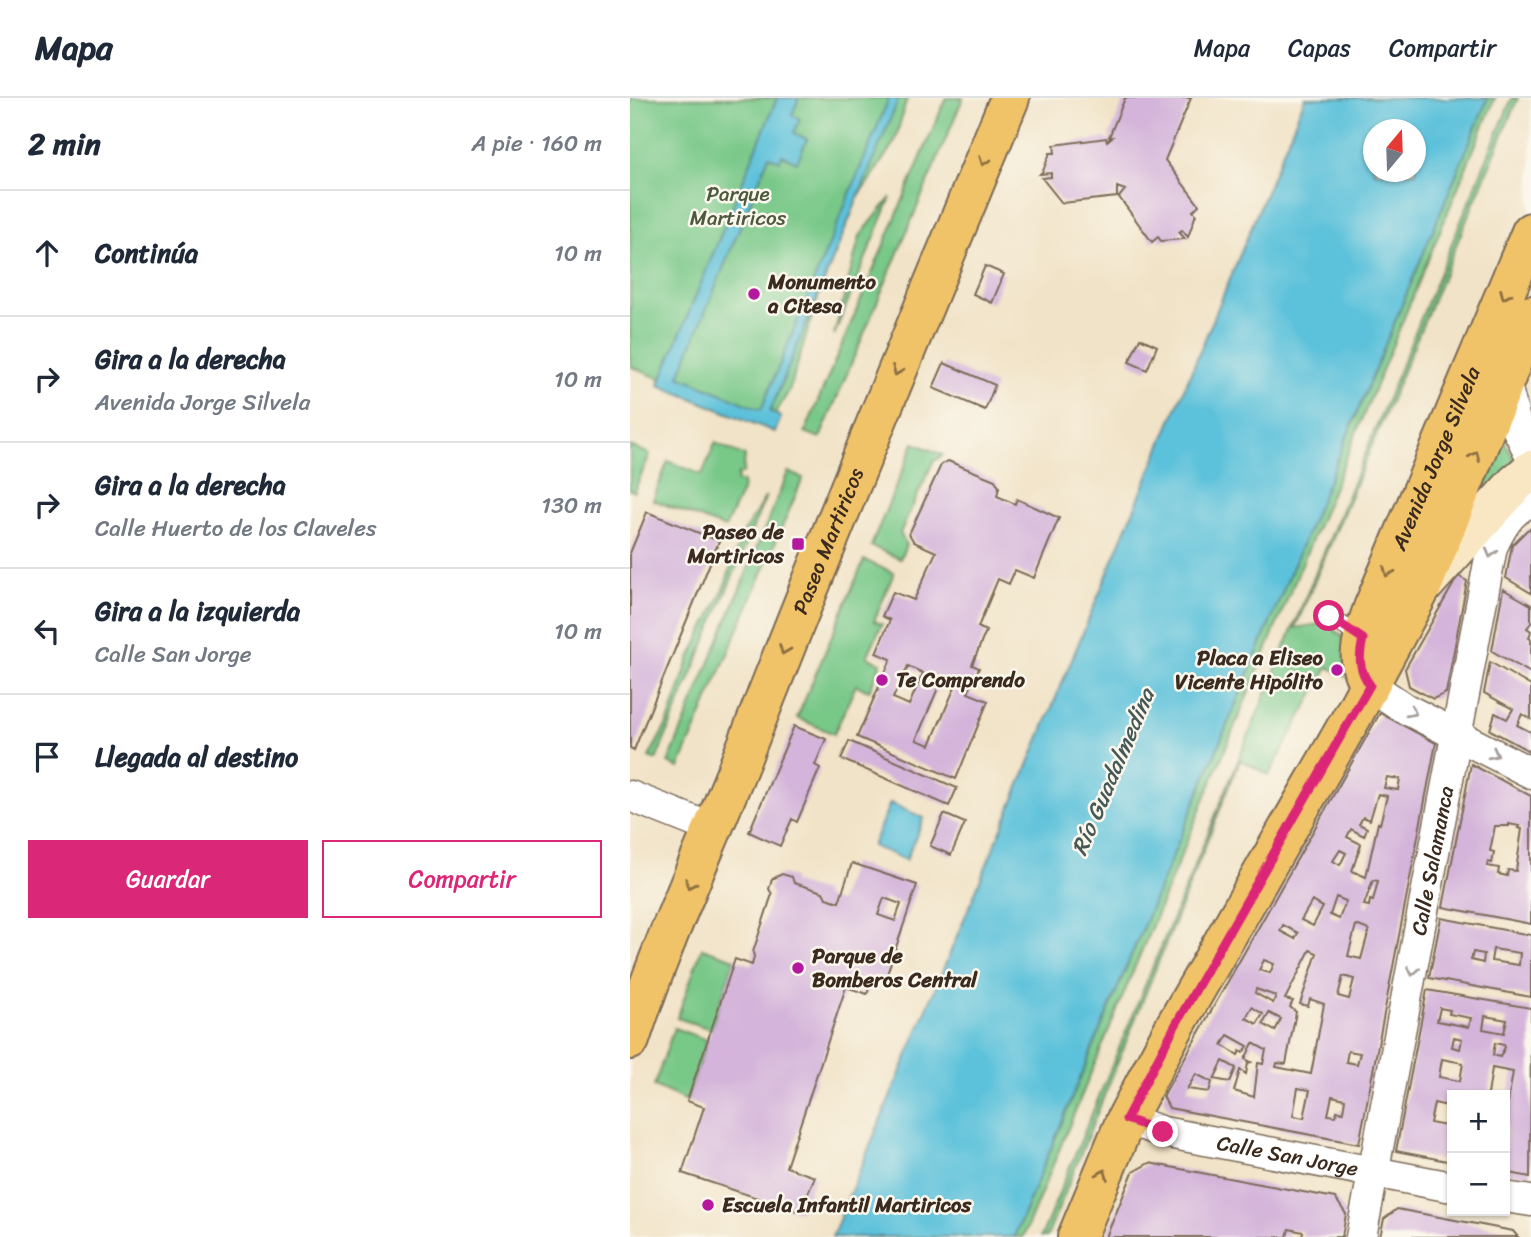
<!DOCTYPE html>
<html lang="es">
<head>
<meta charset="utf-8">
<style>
  body { margin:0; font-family:Sriracha,sans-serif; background:#f2f2f3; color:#1f2937 }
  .controls { position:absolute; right:21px; bottom:21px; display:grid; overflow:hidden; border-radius:0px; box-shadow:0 2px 5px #0004 }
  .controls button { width:63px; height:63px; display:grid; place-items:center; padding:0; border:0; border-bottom:2px solid #e0e1e3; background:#fff; color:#1f2937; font:35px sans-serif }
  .compass { position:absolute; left:733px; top:21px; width:63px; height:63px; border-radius:50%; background:#fff; box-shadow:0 2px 5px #0004; rotate:19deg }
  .stop { position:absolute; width:21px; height:21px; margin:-16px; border:5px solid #db2777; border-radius:50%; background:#fff }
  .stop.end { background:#db2777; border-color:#fff; box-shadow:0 2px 7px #0008 }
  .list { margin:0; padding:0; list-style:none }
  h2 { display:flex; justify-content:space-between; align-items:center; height:91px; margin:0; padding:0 28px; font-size:30px }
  h2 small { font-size:23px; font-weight:400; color:#747a83 }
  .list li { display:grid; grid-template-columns:46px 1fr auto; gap:21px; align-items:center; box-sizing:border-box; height:126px; padding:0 28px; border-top:2px solid #e0e1e3 }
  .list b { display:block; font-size:26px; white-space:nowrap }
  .list p { margin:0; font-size:23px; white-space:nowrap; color:#747a83 }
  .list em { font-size:23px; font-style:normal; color:#747a83 }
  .actions { display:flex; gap:14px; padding:21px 28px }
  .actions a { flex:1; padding:16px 0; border:2px solid #db2777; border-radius:0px; text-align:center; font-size:24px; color:#db2777 }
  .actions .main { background:#db2777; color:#fff }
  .icon { flex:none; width:38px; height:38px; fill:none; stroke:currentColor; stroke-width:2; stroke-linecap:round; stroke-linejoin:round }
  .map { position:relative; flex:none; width:901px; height:1139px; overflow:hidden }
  header { display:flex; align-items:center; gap:42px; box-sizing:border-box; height:98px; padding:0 35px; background:#fff; border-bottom:2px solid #e0e1e3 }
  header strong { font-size:33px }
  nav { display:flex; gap:38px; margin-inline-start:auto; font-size:24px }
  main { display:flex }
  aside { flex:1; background:#fff }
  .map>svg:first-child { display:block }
  .green { fill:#78c888; stroke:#5a7953; stroke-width:2 }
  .water { fill:#5cc1da; stroke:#4c767c; stroke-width:2; fill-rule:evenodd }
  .building { fill:#d4b4da; fill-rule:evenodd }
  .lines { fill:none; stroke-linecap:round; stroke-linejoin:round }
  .service-casing { stroke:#7b6b59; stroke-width:19 }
  .minor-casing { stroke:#7b6b59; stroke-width:33 }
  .secondary-casing { stroke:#7b6b59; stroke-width:42 }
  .primary-casing { stroke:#7b6b59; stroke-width:42 }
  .service { stroke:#fff; stroke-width:16 }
  .minor { stroke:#fff; stroke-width:30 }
  .secondary { stroke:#f9e7c3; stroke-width:38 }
  .primary { stroke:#f1c369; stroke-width:38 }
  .oneway { stroke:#8d6f40 }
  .oneway2 { stroke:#a79f9a }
  .route { stroke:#db2777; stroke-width:9 }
  .poi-dot { fill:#b5179e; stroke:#fbf7ec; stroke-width:2.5 }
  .labels { text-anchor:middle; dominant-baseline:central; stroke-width:5; stroke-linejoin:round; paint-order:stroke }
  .park-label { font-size:21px; fill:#4d593e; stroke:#fbf7ec }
  .poi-label { font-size:21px; font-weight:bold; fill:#3b2a1e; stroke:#fbf7ec; text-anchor:start }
  .street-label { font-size:21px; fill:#3b2a1e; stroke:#fbf7ec }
  .water-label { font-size:23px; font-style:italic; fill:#455756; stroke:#fbf7ec }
</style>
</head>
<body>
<header>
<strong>Mapa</strong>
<nav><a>Mapa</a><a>Capas</a><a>Compartir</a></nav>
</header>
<main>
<aside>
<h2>2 min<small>A pie · 160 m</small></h2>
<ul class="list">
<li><svg class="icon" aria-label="ahead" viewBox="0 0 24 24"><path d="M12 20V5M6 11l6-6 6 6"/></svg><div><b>Continúa</b></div><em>10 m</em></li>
<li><svg class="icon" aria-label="right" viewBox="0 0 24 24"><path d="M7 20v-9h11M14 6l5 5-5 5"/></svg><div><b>Gira a la derecha</b><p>Avenida Jorge Silvela</p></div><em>10 m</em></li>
<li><svg class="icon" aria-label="right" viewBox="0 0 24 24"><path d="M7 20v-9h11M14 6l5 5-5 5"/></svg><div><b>Gira a la derecha</b><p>Calle Huerto de los Claveles</p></div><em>130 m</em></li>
<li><svg class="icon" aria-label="left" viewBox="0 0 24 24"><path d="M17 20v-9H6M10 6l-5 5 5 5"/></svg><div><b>Gira a la izquierda</b><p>Calle San Jorge</p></div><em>10 m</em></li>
<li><svg class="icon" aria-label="arrive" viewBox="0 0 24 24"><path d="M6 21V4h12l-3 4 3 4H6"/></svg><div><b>Llegada al destino</b></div></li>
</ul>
<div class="actions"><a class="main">Guardar</a><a>Compartir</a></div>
</aside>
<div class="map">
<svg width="901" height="1139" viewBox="0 0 901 1139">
  <rect width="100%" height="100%" fill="#fbf7ec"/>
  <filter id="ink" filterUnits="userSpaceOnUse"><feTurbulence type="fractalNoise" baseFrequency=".0143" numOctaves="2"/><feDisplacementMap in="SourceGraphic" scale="14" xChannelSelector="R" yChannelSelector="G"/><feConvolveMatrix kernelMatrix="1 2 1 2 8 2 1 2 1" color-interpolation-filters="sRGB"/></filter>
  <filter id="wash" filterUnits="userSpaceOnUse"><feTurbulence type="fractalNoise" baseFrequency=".00686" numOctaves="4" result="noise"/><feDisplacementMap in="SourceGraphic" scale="28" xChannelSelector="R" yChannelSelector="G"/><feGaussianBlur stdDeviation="1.57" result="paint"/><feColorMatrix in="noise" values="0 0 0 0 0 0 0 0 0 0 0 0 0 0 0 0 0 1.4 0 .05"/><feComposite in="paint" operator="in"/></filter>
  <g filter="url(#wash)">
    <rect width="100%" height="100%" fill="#f1e3c7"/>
    <!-- green -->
    <path class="green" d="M0,0h277l-12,43 -37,57 -37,90 -32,103 -14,23 6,3 -6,15 -116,-47 2,-6 -31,-13z
      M316,0h17l-143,340 -15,-6z
      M858,0h7l-472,1139h-9z
      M882,0h6l-223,530 31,-5 19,16 1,38 -18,-10 -59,108 -29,-15 -193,477h-6z
      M261,99l-57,138 26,-99z
      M871,336l16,31 -56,56z
      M85,345l30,13 -2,18h-5l-1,8h6l-1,9 -17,37 -72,-28 15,-39 34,14z
      M284,345l29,12 -10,7 -33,71 6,12 -6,14 -29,-13z
      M0,348l20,8 -16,38 -4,-2z
      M158,374l15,6 -124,290 -11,-5z
      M136,398l-110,264 -7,-3 19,-35 21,-62 34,-70 19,-55z
      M234,462l30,13 -20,48 8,3 -15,33 14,6 -12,28 -13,-6 -22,49 -37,-16z
      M72,850l33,11 -24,70 -34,-11z
      M44,930l33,12 -20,61 -33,-15z"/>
    <!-- water -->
    <path class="water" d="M147,0h22l-7,17 8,4 -6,14 13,6 -10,23 -15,-7 -2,6 -11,-5 -90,220 82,34 128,-312h10l-129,314 11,5 -6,15 -116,-47z
      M675,0h183l-474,1139h-182zM744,32h42v42h-42z
      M260,705l34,15 -18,42 -34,-14z"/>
    <g id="blocks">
      <!-- building -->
      <path class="building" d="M495,0h66l-26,62 34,45 -6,6 3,3 -8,23 -6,-7 -3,2 6,7 -24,2 -3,-4 -6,5 -33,-45 6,-7 -8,-3v10l-55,6 -20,-25 9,-1v-4l-11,1 3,-3 7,-18h5l-1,-8 52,-7 1,3 5,-4h-3z
        M355,168l19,8 -12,29 -19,-9z
        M510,240l17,8 -10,24 -18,-8z
        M314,265l51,22 -10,25 -52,-22z
        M318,363l47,19 4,7 -2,9 18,8 2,-5 42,19 -25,60 -19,-8 -6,14 -11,-5 -20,48 8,4 -14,34 7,3 -11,25 20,8 -32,78 -99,-42 34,-78 -15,-6 14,-33 -8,-4 11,-24 21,8 22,-48 -22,-10 -5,-8 32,-69zM278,568l15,7 -14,32 -16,-7zM311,583l14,6 -25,58 -14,-5z
        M17,414l72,29 -85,209 -4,-2v-195z
        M901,430v65l-25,-15 6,-33 15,-15z
        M828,478l9,5 -21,112 -13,6 -24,-13 -4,-17z
        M873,491l28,16v18l-4,5 4,3 -2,7 2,1v34l-39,-22z
        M860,564l41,24v33l-9,-5 -5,11 14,7v20l-41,-22 5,-17 12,6 6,-10 -29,-16z
        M750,615l56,30 -77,401 -190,-36 -6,-12zM757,679l13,2 -2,11 -14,-2zM748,696l9,2 -7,28 -2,-1 -12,54 -14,-6 9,-27 -14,-7 4,-8 13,7 3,-8 -8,-4 4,-7 7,3zM710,752l6,3 -6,12 -7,-4zM743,782l5,1 -5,20 -3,-1 -1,6 -5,-1zM706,799l10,4 -7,18 -9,-4zM682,803l11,6 -10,19 -12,-6zM653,827l15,8 -3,6 -15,-8zM726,827l13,5 -8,29 -13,-3zM680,852l7,3 -17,51 8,2 2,-7 14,5 -13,70 -35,-7 1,-4 9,1 10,-52 -6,-5 3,-6 -8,-2zM634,862l10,4 -4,9 -11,-3zM713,878l11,3 -5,20 -11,-3zM626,891l20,7 -3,7 -18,-10zM622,909l11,7 -6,10 -11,-6zM639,915l12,6 -6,12 -12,-7zM598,937l20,11 -5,7 -3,-2 -2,4 -16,-10zM623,945l13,7 -3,14 -5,-1 -4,34 -20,-6 6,-21 6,4 2,-11 3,-1 -6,-3zM718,953l12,2 -3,11 -11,-2zM593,963l13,7 -6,14 -16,-3zM566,976l16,8 -3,10 -22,-3zM668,990l12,2 -6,28 -11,-2zM702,998l13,3 -2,13 -6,-1 -1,5 -8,-1z
        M164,628l32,13 -11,26 5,3 -23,54 -5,-3 -12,27 -31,-14z
        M219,643l108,47 -8,18 -108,-47z
        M841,666l60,32v128l-88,-17zM879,726l10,2 -1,2 4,1 -6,42 -8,-1 -1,6 -9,-2 1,-6 -12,-2 1,-4 4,1 2,-11 -4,-1 5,-25h14z
        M314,716l21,9 -14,32 -21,-9z
        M222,765l65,22 -32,95 -11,-4 -7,18 -21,-7 -60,180 29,10 -15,35 -118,-39 22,-66 -17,-6 48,-142 17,6 2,-8 -1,-5 19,-58 -3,-5 3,-10 10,-5 10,3 2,6 29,9 3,6 13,4zM254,800l17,6 -6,17 -17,-6z
        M811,820l90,17v62l-102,-19zM863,851l27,4 -1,12 -28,-4zM843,854l11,2 -1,9 -12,-3z
        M797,892l104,18 -1,169 -25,-5 2,-56h-2v-15l3,1 5,-30 -21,-4 -4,27h-36v12l-18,-4 -4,20 22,4v35l-56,-11zM810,910l10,2 -1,4 22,4 -2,9 -32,-6zM855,918l22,4 -3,13 -21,-4zM824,939l8,2 -2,10 -8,-2zM865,945l9,2 1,2 -5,10 -7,-2zM812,961l21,4 -3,18 -21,-4z
        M519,1065l186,35 11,16 -4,23h-40l1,-5 -14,-3 -2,8h-181l27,-65z
        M767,1111l116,22 5,6h-138l4,-18z"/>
    </g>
  </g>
  <g filter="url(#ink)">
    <use href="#blocks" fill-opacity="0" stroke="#7b6b59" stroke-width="2"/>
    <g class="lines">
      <!-- service casing -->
      <g class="service-casing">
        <path id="service" d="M699,518l33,22"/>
      </g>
      <!-- minor casing -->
      <g class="minor-casing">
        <g id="minor">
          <path d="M875,283l12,47 14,28"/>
          <path d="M740,587l34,23 127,65"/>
          <path d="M0,698l83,33"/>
          <path id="s1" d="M496,1021l37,13 289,55"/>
          <path d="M875,1099l26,4"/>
          <path id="s2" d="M731,1139l131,-690c9,-20 18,-36 39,-46"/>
        </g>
      </g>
      <!-- secondary casing -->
      <g class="secondary-casing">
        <path id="secondary" d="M793,488l93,-103 15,-13"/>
      </g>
      <!-- primary casing -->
      <g class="primary-casing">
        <g id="primary">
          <path id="s3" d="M740,587c-18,-24 -6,-51 3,-77l158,-376"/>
          <path id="s4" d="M0,942c31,-96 74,-187 111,-280 87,-222 178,-442 269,-662"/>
          <path d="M447,1139l49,-118 49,-93 177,-309 70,-130 109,-272"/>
        </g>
      </g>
      <!-- service -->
      <use href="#service" class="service"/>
      <!-- minor -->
      <use href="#minor" class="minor"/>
      <!-- secondary -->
      <use href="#secondary" class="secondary"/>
      <!-- primary -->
      <use href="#primary" class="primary"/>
    </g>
    <!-- one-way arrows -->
    <defs><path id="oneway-chevron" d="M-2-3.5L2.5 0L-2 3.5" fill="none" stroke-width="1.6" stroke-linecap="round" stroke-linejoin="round" transform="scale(1.75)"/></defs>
    <g class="oneway">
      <use href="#oneway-chevron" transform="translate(354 63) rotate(112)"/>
      <use href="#oneway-chevron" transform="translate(875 197) rotate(113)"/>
      <use href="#oneway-chevron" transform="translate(267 273) rotate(112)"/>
      <use href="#oneway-chevron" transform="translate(845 358) rotate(-68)"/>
      <use href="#oneway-chevron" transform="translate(758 474) rotate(113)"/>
      <use href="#oneway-chevron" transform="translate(154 552) rotate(112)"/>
      <use href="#oneway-chevron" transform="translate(60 786) rotate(113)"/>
      <use href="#oneway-chevron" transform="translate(473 1076) rotate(-68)"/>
    </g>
    <g class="oneway2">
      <use href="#oneway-chevron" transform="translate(861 455) rotate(105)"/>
      <use href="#oneway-chevron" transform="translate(782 614) rotate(28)"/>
      <use href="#oneway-chevron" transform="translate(864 656) rotate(27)"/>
      <use href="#oneway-chevron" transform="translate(783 873) rotate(101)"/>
    </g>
  </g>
  <g class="lines" filter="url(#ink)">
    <!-- route -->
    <path class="route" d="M533,1034l-37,-13 49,-93 195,-341c-12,-16 -11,-28 -7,-46l-34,-23"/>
  </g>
  <!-- markers -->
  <g class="poi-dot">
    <circle cx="124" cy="196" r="7"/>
    <rect x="161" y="439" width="14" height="14" rx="3.5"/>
    <circle cx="707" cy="572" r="7"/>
    <circle cx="252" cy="582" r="7"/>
    <circle cx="168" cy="870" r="7"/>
    <circle cx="78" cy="1107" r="7"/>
  </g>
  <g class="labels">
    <!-- park labels -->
    <g class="park-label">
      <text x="108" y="96">Parque<tspan x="108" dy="24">Martiricos</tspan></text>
    </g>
    <!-- poi labels -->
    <g class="poi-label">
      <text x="138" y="184">Monumento<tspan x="138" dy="24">a Citesa</tspan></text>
      <text x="154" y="434" text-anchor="end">Paseo de<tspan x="154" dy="24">Martiricos</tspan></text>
      <text x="693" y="560" text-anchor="end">Placa a Eliseo<tspan x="693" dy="24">Vicente Hipólito</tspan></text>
      <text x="266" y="582">Te Comprendo</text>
      <text x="182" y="858">Parque de<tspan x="182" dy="24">Bomberos Central</tspan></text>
      <text x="92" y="1107">Escuela Infantil Martiricos</text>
    </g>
    <!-- street labels -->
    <g class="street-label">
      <text stroke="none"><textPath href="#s3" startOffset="243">Avenida Jorge Silvela</textPath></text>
      <text stroke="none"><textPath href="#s4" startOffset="537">Paseo Martiricos</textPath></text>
      <text stroke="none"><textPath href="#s2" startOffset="383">Calle Salamanca</textPath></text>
      <text stroke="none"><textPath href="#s1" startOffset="166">Calle San Jorge</textPath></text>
    </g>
    <!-- water labels -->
    <g class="water-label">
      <text transform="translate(483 674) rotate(-67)">Río Guadalmedina</text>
    </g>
  </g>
</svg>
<div class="controls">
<button>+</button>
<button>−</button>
</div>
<svg class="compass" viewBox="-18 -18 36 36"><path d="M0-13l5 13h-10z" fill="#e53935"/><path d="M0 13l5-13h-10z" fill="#747a83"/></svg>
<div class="stop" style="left:699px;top:518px"></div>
<div class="stop end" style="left:533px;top:1034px"></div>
</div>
</main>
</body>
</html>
